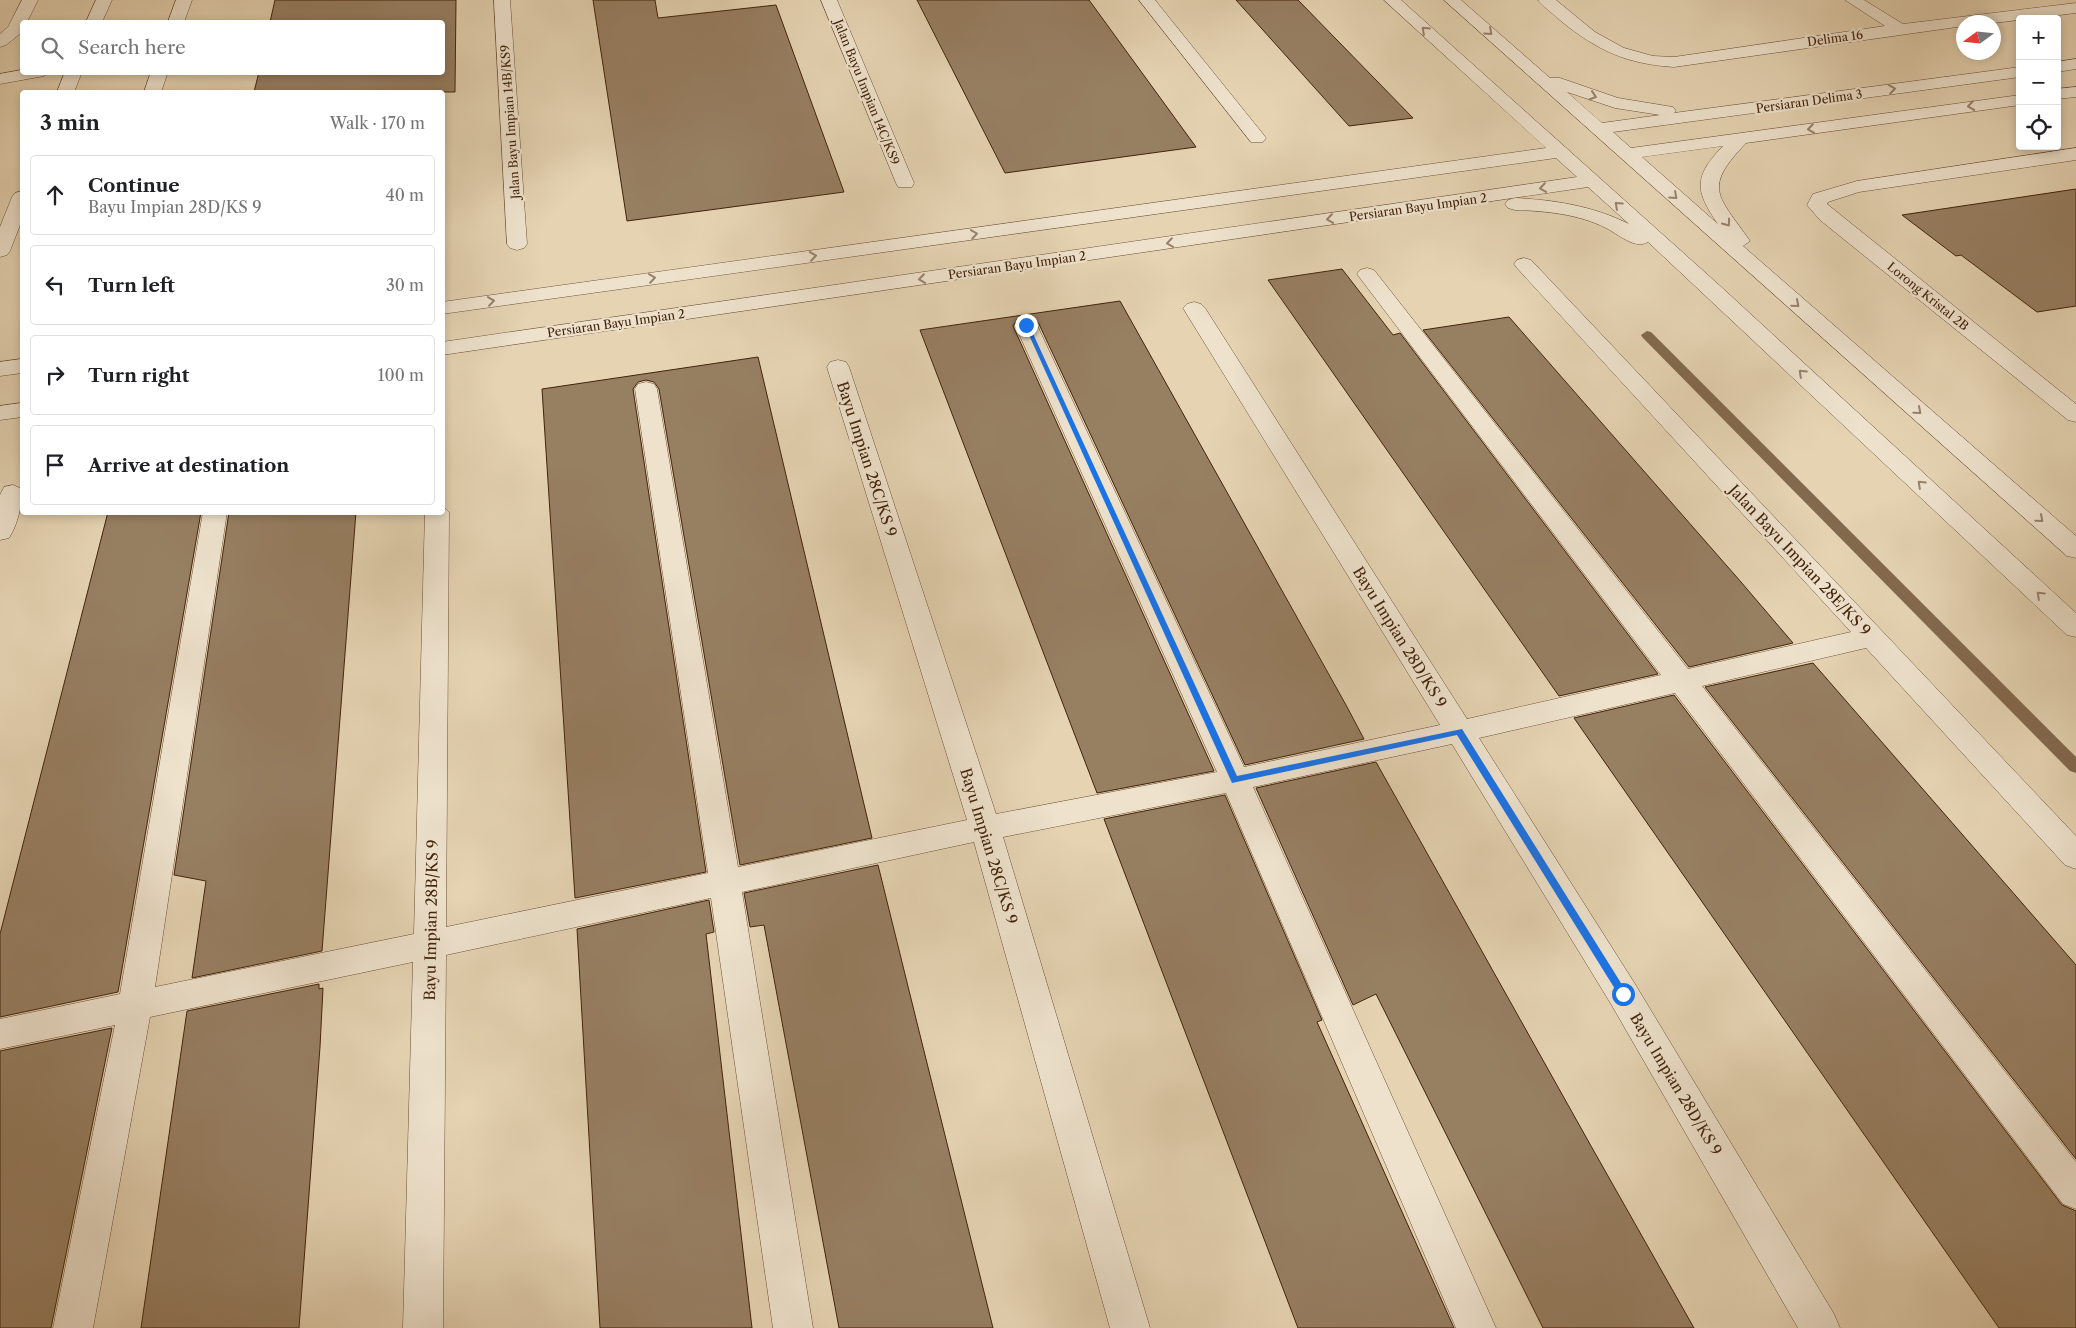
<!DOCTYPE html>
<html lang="en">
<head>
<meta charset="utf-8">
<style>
  body { margin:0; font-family:"Libre Caslon Text",serif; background:#f2f2f2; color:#202124 }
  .controls { position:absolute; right:15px; top:15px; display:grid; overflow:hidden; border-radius:5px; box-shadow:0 2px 8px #0003 }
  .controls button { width:45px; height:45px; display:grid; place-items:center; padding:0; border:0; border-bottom:1px solid #e0e0e0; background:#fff; color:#202124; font:25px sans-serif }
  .compass { position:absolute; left:1956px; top:15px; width:45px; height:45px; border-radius:50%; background:#fff; box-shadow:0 2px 8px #0003; rotate:255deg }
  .stop { position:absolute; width:15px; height:15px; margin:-11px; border:4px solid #1a73e8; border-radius:50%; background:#fff }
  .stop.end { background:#1a73e8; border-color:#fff; box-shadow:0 1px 5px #0008 }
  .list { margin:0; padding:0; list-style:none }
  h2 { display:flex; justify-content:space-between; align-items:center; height:65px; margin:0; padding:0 20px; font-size:21px }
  h2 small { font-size:16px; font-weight:400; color:#757577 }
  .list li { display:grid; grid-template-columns:32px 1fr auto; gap:15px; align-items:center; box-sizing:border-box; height:80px; margin:0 10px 10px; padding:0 10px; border:1px solid #e0e0e0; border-radius:5px }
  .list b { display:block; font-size:19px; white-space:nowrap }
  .list p { margin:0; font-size:16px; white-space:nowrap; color:#757577 }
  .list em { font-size:16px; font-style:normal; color:#757577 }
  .icon { flex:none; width:28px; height:28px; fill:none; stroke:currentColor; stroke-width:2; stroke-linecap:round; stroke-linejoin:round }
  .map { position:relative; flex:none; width:2076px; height:1328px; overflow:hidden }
  .search { position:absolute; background:#fff; box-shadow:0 2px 8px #0003; left:20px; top:20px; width:425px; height:55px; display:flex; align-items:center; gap:12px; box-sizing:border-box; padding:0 18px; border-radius:5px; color:#757577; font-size:19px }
  .panel { position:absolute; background:#fff; box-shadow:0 2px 8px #0003; left:20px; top:90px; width:425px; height:425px; border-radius:5px }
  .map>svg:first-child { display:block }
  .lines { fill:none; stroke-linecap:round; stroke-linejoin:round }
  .stream { fill:#83694d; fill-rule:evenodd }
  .building { fill:#977f62; stroke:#43230b }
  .minor-casing { stroke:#6c4f35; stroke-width:1 }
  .minor { fill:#eee2cd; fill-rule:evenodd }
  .oneway { stroke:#98826c }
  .route { fill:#1a73e8 }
  .labels { text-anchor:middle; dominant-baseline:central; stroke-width:4.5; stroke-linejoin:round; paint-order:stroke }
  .far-street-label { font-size:12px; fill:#43230b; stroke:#eee2cd }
  .street-label { font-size:15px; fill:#43230b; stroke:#eee2cd }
</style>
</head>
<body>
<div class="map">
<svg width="2076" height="1328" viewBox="0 0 2076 1328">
  <rect width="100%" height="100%" fill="#e5d3b2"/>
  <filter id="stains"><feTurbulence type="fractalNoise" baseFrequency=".004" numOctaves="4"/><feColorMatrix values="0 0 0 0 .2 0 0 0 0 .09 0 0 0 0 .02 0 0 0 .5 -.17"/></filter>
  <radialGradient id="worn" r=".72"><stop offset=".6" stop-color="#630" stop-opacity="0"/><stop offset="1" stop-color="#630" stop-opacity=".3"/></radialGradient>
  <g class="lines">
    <!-- stream -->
    <path class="stream" d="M1647,331l4,1 425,425v16l-6,-2 -427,-433 -2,-3z"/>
  </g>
  <!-- building -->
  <path class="building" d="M275,0h181l-1,92h-201l5,-20h183v-50h-172z
    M593,0h62l3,18 118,-13 68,187 -217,29z
    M917,0h172l107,147 -191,26z
    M1236,0h62l115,118 -64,8z
    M2076,189v117l-39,6 -76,-57 -5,1 -54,-41z
    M1342,269l51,66 7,-2 258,341 -99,22 -291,-416z
    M1120,301l226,404 18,34 -119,26 -206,-441 -5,-6h-16l-5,8 201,445 -117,22 -177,-463z
    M1509,317l232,265 52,61 -104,24 -266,-337z
    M758,357l114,481 -132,27 -81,-476 -5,-7 -8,-2 -8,2 -5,7 73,483 -131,26 -33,-509z
    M108,512h93l-83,480 -118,25v-83z
    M229,512h127l-34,439 -130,27 14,-97 -32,-6z
    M1813,663l263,302v194l-371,-472z
    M1674,695l388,510 14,6v117h-77l-425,-610z
    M1376,762l215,384 103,182h-151l-167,-334 -23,11 -97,-217z
    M1225,795l97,225 -5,2 137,306h-156l-194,-509z
    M878,865l42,170 73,293h-154l-75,-403 -14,2 -6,-34z
    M709,900l5,32 -8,2 46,394h-152l-23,-399z
    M319,984v5l4,-1 -3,59 -21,281h-158l46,-317z
    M112,1028l-61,300h-51v-277z"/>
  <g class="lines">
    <!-- minor casing -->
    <g class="minor-casing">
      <path id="minor" d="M22,0h16l-11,22h-5l-1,11 -15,12 -6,2v-13l8,-7z
        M96,0h16l-10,22h-16z
        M176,0h16l-8,22h-16z
        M494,0h16l17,244 -3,4 -7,2 -7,-2 -3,-4z
        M821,0h16l77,183 -2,4h-14l-2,-4z
        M1139,0h16l108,134 3,4 -3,4h-12z
        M1384,0h17l317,284 358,329v24l-9,-2 -419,-393c-13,8 -30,-8 -42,-14 -28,-14 -60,-17 -91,-18l-7,-2 -3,-4 3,-4 7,-2c40,2 78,8 114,26l-41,-37 -1146,168v-13l1135,-165 -21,-19 -1114,156v-12l1104,-154z
        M1444,0h17l89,78h10l58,20 55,9 3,4 -2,2 346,-46v10l-407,55 18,16 389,-53v10l-274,38c-44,46 -28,52 4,98l-7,5 333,290v22l-9,-2zM1567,92l48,16 45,7 -58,8zM1723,146c-29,30 -29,44 -5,78l-76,-67z
        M1538,0h18l39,32 29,16 29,8 21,1 211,-31 -40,-26h19l39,24 173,-21v10l-82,10 -30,-1v4l-290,41c-47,-3 -76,-16 -113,-46 -7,-7 -17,-13 -23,-21z
        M2076,59v10l-19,3v-10z
        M22,70v2h24l-2,4 -44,8v-10z
        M65,72h17l-8,20h-17z
        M151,72h17l-7,20h-17z
        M2076,87v10l-19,2v-10z
        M2076,148v12l-217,32 -31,10 -1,2 249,200v18l-8,-2 -248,-200 -13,-15 6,-11 44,-13z
        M22,191v29l-12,31 -3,4 -7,2v-30l12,-30 3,-4z
        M1524,258l7,2 545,576v33l-11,-4 -199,-217 -164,38 374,476v47l-13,-5 -388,-511 -196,45 156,246 199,330 6,14h-42l-187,-324 -159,-260 -199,43 243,541h-40l-230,-535 -223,44 147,491h-40l-136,-486 -232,50 71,436h-40l-62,-430 -265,57 -3,373h-40l10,-366 -263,55 -57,311h-40l62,-303 -115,24v-30l120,-25 83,-482h24l-72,475 259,-53 11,-422h17v-7l7,7 -3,415 262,-54 -73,-484 3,-5 8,-2 8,2 3,5 81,478 229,-47 -140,-453 3,-5 8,-2 8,2 3,5 147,447 221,-42 -202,-447 3,-5 8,-1 8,1 3,5 207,442 196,-42 -257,-417 4,-4 7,-2 7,2 4,4 262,411 194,-44 -301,-397 -3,-4 3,-4 7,-2 7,2 314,399 163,-37 -334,-364 -3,-4 3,-4z
        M22,359v14l-22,3v-14z
        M22,403v14l-22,3v-14z
        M13,485l9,4c0,16 -4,35 -13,49l-9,2v-45l4,-8z"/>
    </g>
    <!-- minor -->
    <use href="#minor" class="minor"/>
  </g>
  <!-- one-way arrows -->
  <defs><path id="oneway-chevron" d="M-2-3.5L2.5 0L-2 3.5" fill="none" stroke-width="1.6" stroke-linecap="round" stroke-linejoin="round" transform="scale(1.25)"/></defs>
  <g class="oneway">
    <use href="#oneway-chevron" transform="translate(1425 30) rotate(-137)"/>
    <use href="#oneway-chevron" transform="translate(1489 32) rotate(42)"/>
    <use href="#oneway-chevron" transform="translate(1892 89) rotate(-8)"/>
    <use href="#oneway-chevron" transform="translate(1593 96) rotate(18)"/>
    <use href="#oneway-chevron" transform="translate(1971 106) rotate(172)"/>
    <use href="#oneway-chevron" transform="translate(1811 129) rotate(172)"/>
    <use href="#oneway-chevron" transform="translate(1543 188) rotate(172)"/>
    <use href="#oneway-chevron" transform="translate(1674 196) rotate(42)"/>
    <use href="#oneway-chevron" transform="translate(1618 205) rotate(-138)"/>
    <use href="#oneway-chevron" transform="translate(1330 219) rotate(172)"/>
    <use href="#oneway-chevron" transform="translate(1727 223) rotate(54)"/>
    <use href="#oneway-chevron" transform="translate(974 234) rotate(-8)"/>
    <use href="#oneway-chevron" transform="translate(1170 243) rotate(172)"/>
    <use href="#oneway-chevron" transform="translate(813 256) rotate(-8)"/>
    <use href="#oneway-chevron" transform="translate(652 278) rotate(-8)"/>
    <use href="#oneway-chevron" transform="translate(922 279) rotate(172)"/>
    <use href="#oneway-chevron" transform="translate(491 301) rotate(-8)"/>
    <use href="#oneway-chevron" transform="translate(1796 304) rotate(41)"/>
    <use href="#oneway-chevron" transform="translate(1802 373) rotate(-137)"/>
    <use href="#oneway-chevron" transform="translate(1918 411) rotate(41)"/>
    <use href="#oneway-chevron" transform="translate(1921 484) rotate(-137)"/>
    <use href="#oneway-chevron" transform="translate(2040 519) rotate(41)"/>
    <use href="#oneway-chevron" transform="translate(2040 595) rotate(-137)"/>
  </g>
  <!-- route -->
  <path class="route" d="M1024,324l5,1 208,451 225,-47 164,262v6h-6l-163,-262 -225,48z"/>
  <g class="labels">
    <!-- far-street labels -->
    <g class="far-street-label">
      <text transform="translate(1835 38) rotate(-8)">Delima 16</text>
      <text transform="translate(867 92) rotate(68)">Jalan Bayu Impian 14C/KS9</text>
      <text transform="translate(1809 101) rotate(-8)">Persiaran Delima 3</text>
      <text transform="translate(510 122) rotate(-94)">Jalan Bayu Impian 14B/KS9</text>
      <text transform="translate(1418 207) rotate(-8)">Persiaran Bayu Impian 2</text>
      <text transform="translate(1017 265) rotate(-8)">Persiaran Bayu Impian 2</text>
      <text transform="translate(1928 296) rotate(39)">Lorong Kristal 2B</text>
      <text transform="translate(616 323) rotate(-8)">Persiaran Bayu Impian 2</text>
    </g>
    <!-- street labels -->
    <g class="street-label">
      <text transform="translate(867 459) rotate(72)">Bayu Impian 28C/KS 9</text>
      <text transform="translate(1800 560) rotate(47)">Jalan Bayu Impian 28E/KS 9</text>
      <text transform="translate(1400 637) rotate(58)">Bayu Impian 28D/KS 9</text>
      <text transform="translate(989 846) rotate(73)">Bayu Impian 28C/KS 9</text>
      <text transform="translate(431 920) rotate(-89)">Bayu Impian 28B/KS 9</text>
      <text transform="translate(1676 1084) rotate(59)">Bayu Impian 28D/KS 9</text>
    </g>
  </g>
  <rect width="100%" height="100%" filter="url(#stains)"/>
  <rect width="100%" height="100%" fill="url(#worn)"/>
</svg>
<div class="controls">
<button>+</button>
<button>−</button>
<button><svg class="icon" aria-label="locate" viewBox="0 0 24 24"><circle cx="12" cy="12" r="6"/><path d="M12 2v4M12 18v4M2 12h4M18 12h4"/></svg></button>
</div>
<svg class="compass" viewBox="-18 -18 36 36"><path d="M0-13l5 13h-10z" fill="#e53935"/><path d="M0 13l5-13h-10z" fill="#757577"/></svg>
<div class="stop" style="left:1623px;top:994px"></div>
<div class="stop end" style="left:1026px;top:325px"></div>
<div class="search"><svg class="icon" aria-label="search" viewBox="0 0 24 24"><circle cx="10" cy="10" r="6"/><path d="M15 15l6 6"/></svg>Search here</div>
<section class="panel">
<h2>3 min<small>Walk · 170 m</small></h2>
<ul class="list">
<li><svg class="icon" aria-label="ahead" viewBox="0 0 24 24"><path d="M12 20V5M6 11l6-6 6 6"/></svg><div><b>Continue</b><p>Bayu Impian 28D/KS 9</p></div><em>40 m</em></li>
<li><svg class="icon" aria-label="left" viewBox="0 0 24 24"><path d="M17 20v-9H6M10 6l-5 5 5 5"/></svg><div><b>Turn left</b></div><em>30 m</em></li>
<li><svg class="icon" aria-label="right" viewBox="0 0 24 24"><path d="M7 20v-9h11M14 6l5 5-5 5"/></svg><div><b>Turn right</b></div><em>100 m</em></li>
<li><svg class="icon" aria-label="arrive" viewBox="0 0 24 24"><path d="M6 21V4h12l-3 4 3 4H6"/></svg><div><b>Arrive at destination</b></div></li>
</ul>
</section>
</div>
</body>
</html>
